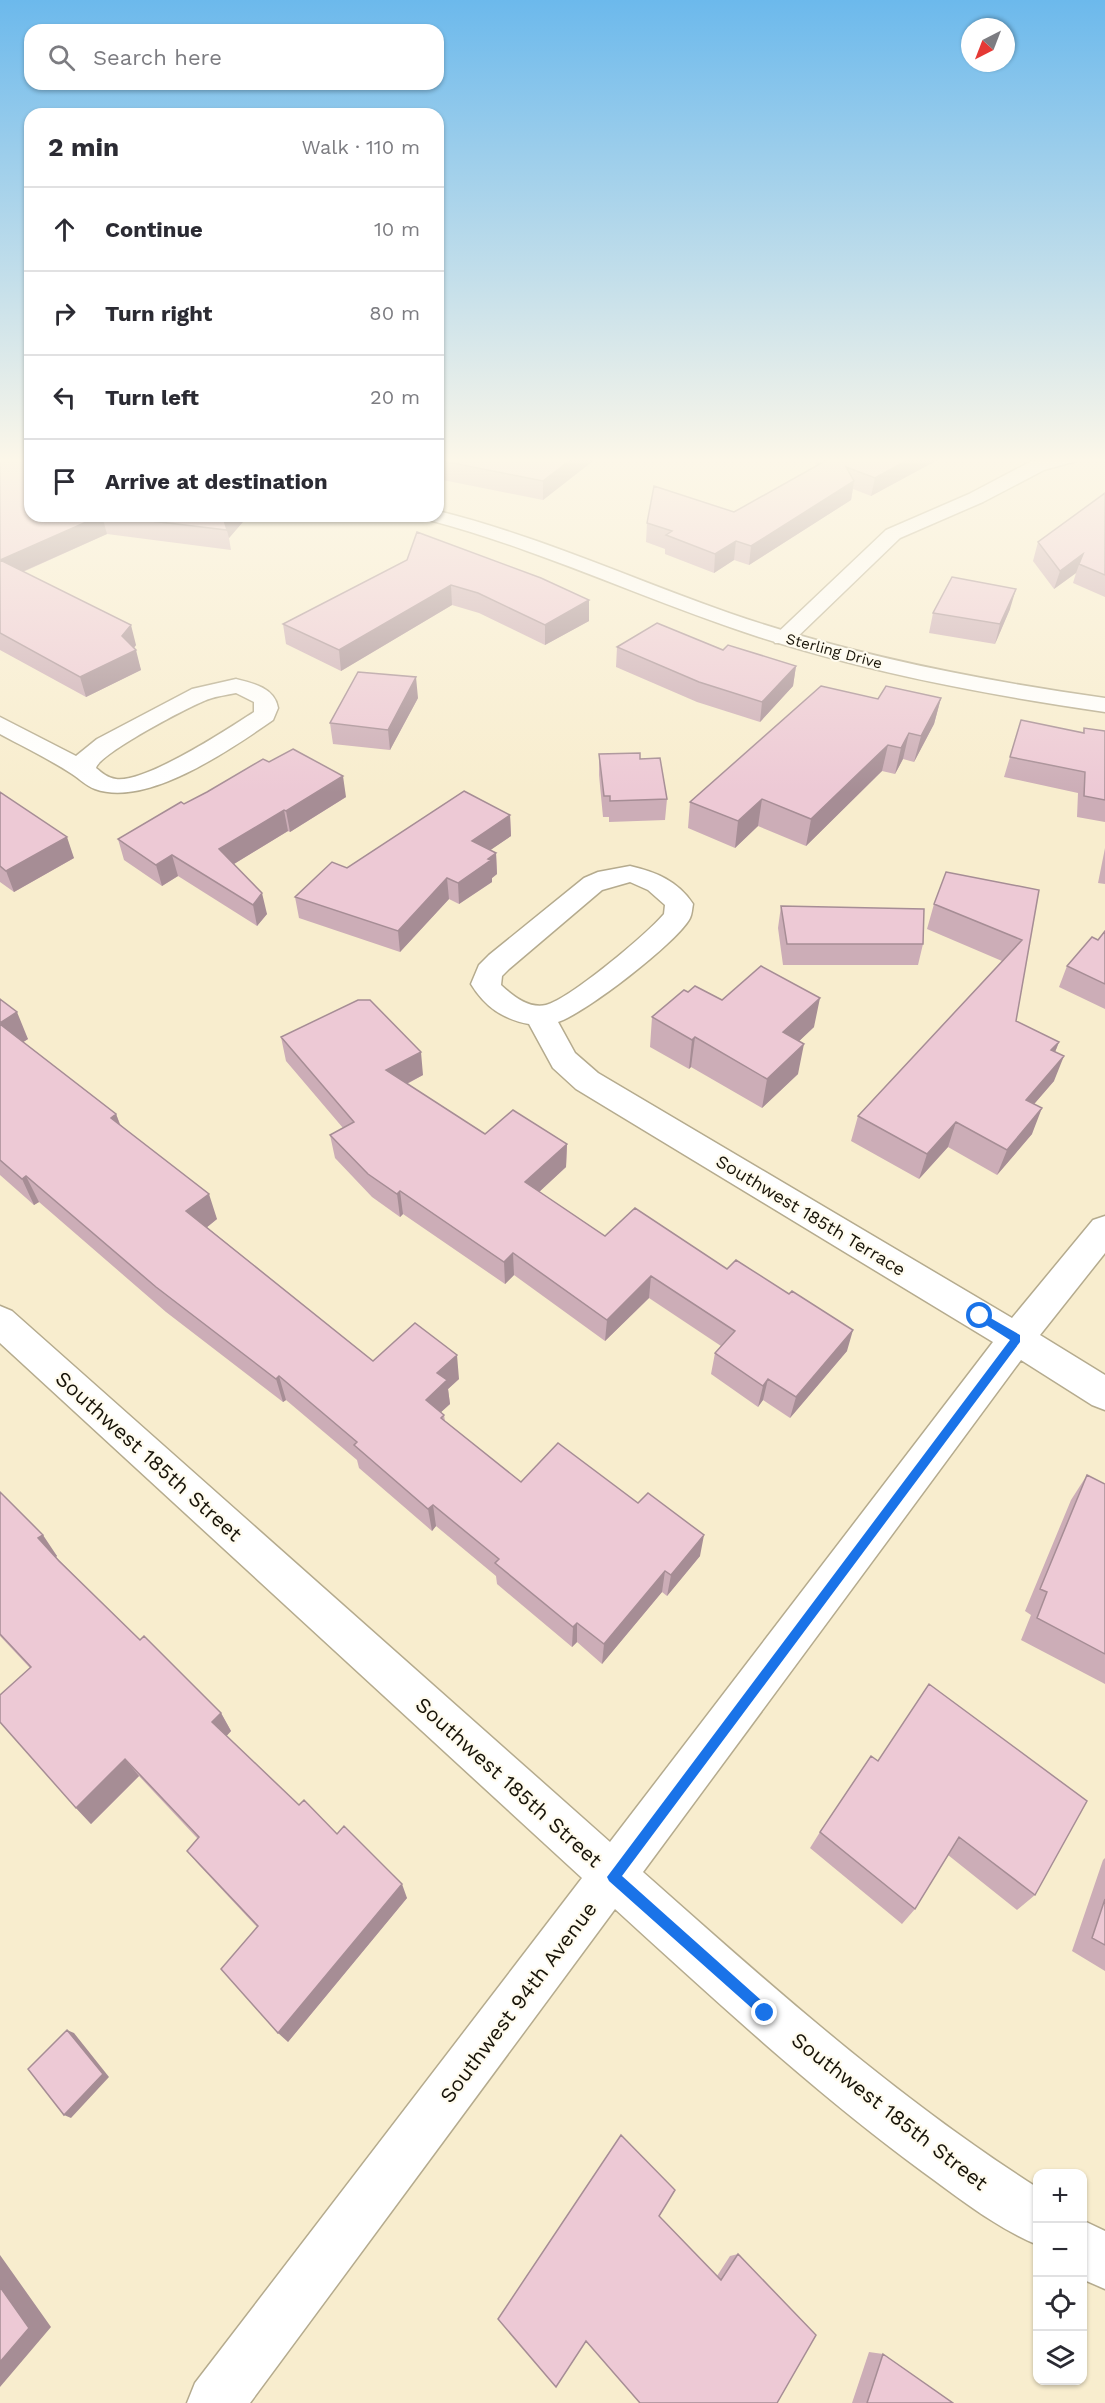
<!DOCTYPE html>
<html lang="en">
<head>
<meta charset="utf-8">
<style>
  body { margin:0; font-family:"Work Sans",sans-serif; background:#f2f2f3; color:#2b2b33 }
  .controls { position:absolute; right:18px; bottom:18px; display:grid; overflow:hidden; border-radius:12px; box-shadow:0 2px 4px #0004 }
  .controls button { width:54px; height:54px; display:grid; place-items:center; padding:0; border:0; border-bottom:2px solid #e1e1e2; background:#fff; color:#2b2b33; font:30px sans-serif }
  .compass { position:absolute; left:961px; top:18px; width:54px; height:54px; border-radius:50%; background:#fff; box-shadow:0 2px 4px #0004; rotate:222deg }
  .stop { position:absolute; width:18px; height:18px; margin:-14px; border:4px solid #1a73e8; border-radius:50%; background:#fff }
  .stop.end { background:#1a73e8; border-color:#fff; box-shadow:0 2px 6px #0008 }
  .list { margin:0; padding:0; list-style:none }
  h2 { display:flex; justify-content:space-between; align-items:center; height:78px; margin:0; padding:0 24px; font-size:26px }
  h2 small { font-size:20px; font-weight:400; color:#7c7c81 }
  .list li { display:grid; grid-template-columns:39px 1fr auto; gap:18px; align-items:center; box-sizing:border-box; height:84px; padding:0 24px; border-top:2px solid #e1e1e2 }
  .list b { display:block; font-size:22px; white-space:nowrap }
  .list em { font-size:20px; font-style:normal; color:#7c7c81 }
  .icon { flex:none; width:33px; height:33px; fill:none; stroke:currentColor; stroke-width:2; stroke-linecap:round; stroke-linejoin:round }
  .map { position:relative; flex:none; width:1105px; height:2403px; overflow:hidden }
  .search { position:absolute; background:#fff; box-shadow:0 2px 4px #0004; left:24px; top:24px; width:420px; height:66px; display:flex; align-items:center; gap:15px; box-sizing:border-box; padding:0 21px; border-radius:18px; color:#7c7c81; font-size:22px }
  .panel { position:absolute; background:#fff; box-shadow:0 2px 4px #0004; left:24px; top:108px; width:420px; height:414px; border-radius:18px }
  .map>svg:first-child { display:block }
  .lines { fill:none; stroke-linecap:round; stroke-linejoin:round }
  .street-casing { stroke:#b5ab8e; stroke-width:3 }
  .secondary-casing { stroke:#b5ab8e; stroke-width:3 }
  .street { fill:#fff; fill-rule:evenodd }
  .secondary { fill:#fff; fill-rule:evenodd }
  .wall { fill:#ccadb7 }
  .shaded-wall { fill:#a68d95 }
  .building { fill:#edc9d5; stroke:#a68d95; stroke-width:1.5 }
  .route { fill:#1a73e8 }
  .labels { text-anchor:middle; dominant-baseline:central; stroke-width:4.5; stroke-linejoin:round; paint-order:stroke }
  .far-street-label { font-size:15px; fill:#181409; stroke:#fffbee }
  .street-label { font-size:18px; fill:#181409; stroke:#fffbee }
  .near-street-label { font-size:21px; fill:#181409; stroke:#fffbee }
</style>
</head>
<body>
<div class="map">
<svg width="1105" height="2403" viewBox="0 0 1105 2403">
  <rect width="100%" height="100%" fill="#f8edce"/>
  <g class="lines">
    <!-- street casing -->
    <g class="street-casing">
      <path id="street" d="M1051,457h28l-3,4 -32,9 -61,32 -83,36 -109,105h-16l-3,-5 114,-108 83,-36 61,-32z
        M236,679c17,4 39,9 42,29l-5,12c-42,29 -126,88 -178,69 -9,-3 -15,-10 -23,-15 -23,-15 -48,-27 -72,-40v-17l76,39 21,-17 95,-50zM236,693l18,9v10c-26,17 -108,71 -138,67 -8,-1 -14,-6 -20,-11 3,-14 95,-63 113,-69 8,-3 18,-4 27,-6z
        M630,866c26,6 48,15 63,38 -1,5 -1,10 -3,14 -12,24 -106,96 -132,104l17,31 23,20 414,245 81,-98 12,-4v37l-65,82 65,40v35l-13,-5 -71,-45 -378,512c126,112 252,225 395,316v57c-42,-17 -79,-47 -115,-73 -109,-80 -208,-172 -308,-263l-365,494h-63l8,-20 387,-505 -582,-535v-37l12,5 598,531 383,-500 -417,-253 -23,-21 -24,-44c-26,-5 -44,-17 -58,-40l8,-19 10,-10 95,-77 14,-6zM630,882l18,8 17,15 -1,9c-17,20 -94,85 -118,91 -17,4 -33,-9 -45,-20l1,-9 7,-7 93,-79z
        M1082,2220l23,11v58l-23,-10z"/>
    </g>
    <!-- secondary casing -->
    <g class="secondary-casing">
      <path id="secondary" d="M438,511c101,25 194,68 291,102 122,42 248,67 376,85v14c-117,-17 -234,-39 -346,-75 -111,-36 -217,-87 -330,-117l-3,-4h12z"/>
    </g>
    <!-- street -->
    <use href="#street" class="street"/>
    <!-- secondary -->
    <use href="#secondary" class="secondary"/>
  </g>
  <!-- wall -->
  <path class="wall" d="M0,457l30,59h218l-19,22 2,12 -124,-16 -84,38 113,73 -2,3 7,22 -55,27 -86,-47z
    M438,457h160l-55,43 -105,-21z
    M817,457h126l-72,39 -18,-7 -2,11 -102,65 -15,-5 -20,13 -49,-19v-5l-19,-7 1,-19 87,-11 81,-46z
    M952,457h14l-5,3z
    M1105,493v104l-32,-14 3,-10 -22,16 -21,-28 5,-19z
    M407,560l182,61 -44,24 -66,-32 -27,-8 -111,66 -55,-27 -3,-20z
    M1010,609l-15,35 -66,-11 4,-20z
    M617,647l106,3 73,16 -3,20 -33,36 -63,-20 -81,-35z
    M418,698l-28,52 -57,-6 -3,-21z
    M941,698l-7,26 -20,38 -11,-3 -8,15 -13,-3 -76,75 -48,-20 -23,22 -47,-20 2,-26 188,-103z
    M1084,728l21,3v91l-28,-5 1,-24 -74,-16 6,-20 73,-24z
    M599,754l41,5 27,40 -2,21 -56,2v-5h-6l-4,-42z
    M0,792l74,66 -60,34 -14,-10z
    M346,797l-56,35 -2,-1 -54,33 33,50 -10,12 -79,-50 -16,10 -38,-26 -6,-21 66,-35z
    M510,815l1,21 -21,14 6,3 1,21 -5,4v4l-33,22 -10,-5 -49,53 -101,-34 -4,-21 52,-29z
    M1105,848v36l-7,-1z
    M1039,890l-23,131 43,21 -4,10 -1,29 -20,23 -2,30 -35,41 -49,-28 -29,32 -68,-38 7,-25 144,-155 -75,-32 7,-25z
    M781,906l142,38 -5,21h-135l-5,-37z
    M1105,931v78l-46,-22 8,-21 31,-26z
    M688,992l34,8 92,27 -15,14 -1,33 -36,34 -71,-41 -2,2 -39,-22 2,-30z
    M0,999l28,40 -5,3 93,72 4,10 97,95 -10,8 166,134 86,18 -11,10 2,15 -9,8 3,3 1,6 76,61 179,74 -33,40 -5,-4 -60,72 -25,-22 -5,5 -75,-63 -1,-8 -60,-50 -4,5 -73,-63 -2,-8 -71,-60 -3,2 -117,-90 -127,-110 -5,3 -34,-30z
    M281,1037l142,38 -16,9 78,50 82,10 -1,23 -27,25 66,44 242,115 -57,67 -27,-18 -5,7 -47,-33 4,-21 6,-7 -72,-48 -44,43 -91,-66 -9,9 -102,-70 -3,3 -28,-20 -37,-39 -5,-23 13,-7 -57,-67z
    M1087,1475l18,9v200l-84,-44 10,-25 -6,-4 46,-111z
    M0,1492l57,64 -1,1 84,83 81,73 10,18 -5,5 73,69 38,29 70,64 -119,144 -31,-115 -58,-62 -12,-14 11,-12 -59,-63 -48,48 -15,-16 -46,-140 -30,-32z
    M878,1761l157,134 -18,15 -69,-55 -33,54 -13,15 -92,-76 10,-16z
    M1105,1858v113l-33,-20 31,-91z
    M659,2216l58,60 13,-20 8,-2 78,81 -230,6z
    M869,2352l14,2 70,49h-101z"/>
  <!-- shaded-wall -->
  <path class="shaded-wall" d="M574,457h24l-55,43v-19z
    M913,457h30l-72,39 4,-18z
    M854,481l-3,19 -102,65 2,-19z
    M100,516h2l5,18 -101,45 -6,-19z
    M228,516h20l-19,22 -5,-18z
    M736,541l-2,19 -20,13 1,-19z
    M1083,554l-7,19 -22,16 6,-18z
    M451,585l1,20 -111,66 -2,-21z
    M1016,589l-6,20 -15,35 5,-20z
    M589,600v21l-44,24v-20z
    M131,625l5,20 -7,9 7,-4 5,20 -55,27 -6,-20 42,-41z
    M796,666l-3,20 -33,36 2,-20z
    M416,677l2,21 -28,52 -2,-20z
    M941,698l-7,26 -20,38 7,-26z
    M909,733l-6,26 -8,15 6,-26z
    M888,745l-6,26 -76,75 5,-27z
    M343,776l3,21 -56,35 -4,-21z
    M762,799l-4,27 -23,22 3,-27z
    M284,810l4,21 -64,39 -5,-21z
    M510,815l1,21 -38,26 -1,-21z
    M67,837l7,21 -60,34 -8,-21z
    M496,853l1,21 -5,4v4l-33,22 -1,-21z
    M172,855l6,21 -16,10 -6,-21z
    M447,878l2,21 -49,53 -2,-21z
    M262,893l5,21 -10,12 -4,-21z
    M820,998l-6,29 -37,35 6,-30z
    M17,1012l11,27 -17,11 -11,-24v-3z
    M695,1037l-4,30 -2,2 3,-29z
    M1059,1042l-10,25 2,-17z
    M804,1044l-6,30 -36,34 5,-29z
    M421,1052l2,23 -34,18 -3,-23z
    M1064,1056l-10,25 -38,44 10,-25z
    M1042,1108l-10,26 -35,41 10,-25z
    M116,1114l10,27 -15,-23z
    M956,1122l-8,25 -29,32 8,-25z
    M567,1144l-1,23 -41,38v-23z
    M26,1176l13,26 -5,3 -12,-26z
    M400,1191l3,23 -3,3 -3,-23z
    M209,1194l8,25 -22,18 -9,-26z
    M513,1253l1,22 -9,9 -1,-22z
    M651,1276l-2,22 -44,43 2,-21z
    M853,1330l-6,21 -57,67 6,-21z
    M457,1355l2,24 -11,10 2,15 -21,19 -3,-23 11,-27z
    M279,1376l7,24 -3,2 -7,-23z
    M768,1379l-5,21 -5,7 5,-21z
    M433,1505l3,21 -4,5 -4,-22z
    M43,1535l14,21 -4,4 -15,-22z
    M704,1535l-4,21 -33,40 4,-21z
    M665,1571l-3,21 -60,72 2,-20z
    M577,1623v19l-5,5 1,-20z
    M221,1713l10,18 -8,9 -11,-18z
    M125,1759l14,17 -48,48 -15,-16z
    M402,1884l5,14 -119,144 -10,-9z
    M67,2030l7,3 35,44 -38,41 -7,-3z
    M0,2255l51,72 -51,60z"/>
  <!-- building -->
  <path class="building" d="M0,457h30v59h70l-100,44z
    M438,457h136l-31,24 -105,-21z
    M817,457h96l-38,21 -29,-11 8,14 -103,65 -15,-5 -21,13 -49,-19 6,-4 -25,-8 7,-37 80,26 93,-52z
    M1105,493v82l-26,-11 4,-10 -23,17 -22,-29z
    M109,516h119l-4,4 3,10z
    M417,532l124,46 48,22 -44,25 -67,-32 -27,-8 -112,65 -56,-26 124,-64z
    M0,560l131,65 -9,11 14,14 -56,27 -80,-44z
    M952,577l64,12 -16,35 -67,-11z
    M657,623l66,27 5,-5 68,21 -34,36 -63,-20 -82,-35z
    M358,672l58,5 -28,53 -58,-7z
    M821,686l57,13 8,-13 55,12 -20,38 -12,-3 -8,15 -13,-3 -77,74 -49,-20 -24,22 -48,-19z
    M1021,720l63,13v-5l21,3v69l-21,-4 1,-24 -75,-15z
    M293,749l50,27 -57,35 -2,-1 -65,39 43,44 -9,12 -81,-50 -16,10 -38,-26 63,-37 3,2 23,-12 56,-33 6,3z
    M640,753v6l20,-1 7,41 -57,2v-5h-6l-5,-42z
    M464,791l46,24 -38,26 24,12 -8,6 3,1 -33,23 -11,-5 -49,53 -103,-34 37,-35 15,6z
    M0,792l67,45 -61,34 -6,-5z
    M946,872l93,18 -23,131 43,21 -8,8 13,6 -38,44 16,8 -35,42 -51,-28 -29,32 -69,-38 164,-176 -88,-36z
    M781,906l143,3 -1,35h-136z
    M1105,931v53l-38,-18 25,-29 6,3z
    M761,966l59,32 -37,34 21,12 -37,35 -72,-42 -3,3 -40,-23 32,-27 4,2 7,-6 27,14z
    M0,999l17,13 -17,11z
    M358,1000h12l51,52 -35,18 99,64 28,-24 54,34 -42,38 80,54 30,-28 92,61 9,-9 53,34 3,-3 61,39 -57,67 -28,-18 -5,7 -48,-33 20,-22 -84,-55 -44,44 -94,-67 -9,9 -104,-71 -3,3 -29,-20 -38,-39 24,-13 -73,-85z
    M0,1024l116,90 -5,4 98,76 -23,17 187,150 42,-38 42,32 -20,18 10,7 -21,20 18,15 -3,3 80,64 37,-39 80,60 10,-10 56,42 -33,40 -6,-4 -61,73 -27,-21 -4,4 -78,-64 4,-4 -66,-54 -5,4 -74,-64 3,-3 -78,-66 -3,3 -120,-92 -130,-111 -4,3 -22,-19z
    M1087,1475l18,9v170l-68,-36 10,-26 -7,-3z
    M0,1492l43,43 -5,3 21,23 81,79 4,-4 77,77 -9,9 87,83 5,-5 33,34 7,-8 58,58 -124,149 -57,-64 37,-43 -71,-75 12,-14 -74,-78 -49,49 -76,-86v-27l31,-28 -31,-33z
    M929,1684l158,117 -52,94 -76,-58 -44,72 -95,-77 51,-76 7,5z
    M1105,1899v46l-13,-7z
    M67,2030l36,44 -39,41 -36,-46z
    M621,2135l54,55 -16,26 62,64 17,-26 78,81 -39,68h-137l-54,-62 -30,46 -58,-68z
    M0,2287l29,41 -29,34z
    M883,2354l70,49h-86z"/>
  <!-- sky -->
  <linearGradient id="sky" x2="0" y2="1"><stop stop-color="#6cb9ec"/><stop offset="0.58" stop-color="#fcf7e9"/><stop offset="1" stop-color="#fcf7e9" stop-opacity="0"/></linearGradient>
  <rect width="1105" height="793" fill="url(#sky)"/>
  <!-- route -->
  <path class="route" d="M980,1312l40,23v7l-398,534 148,132 2,5 -2,5 -5,2 -156,-139 -2,-4 403,-537 -33,-21v-6z"/>
  <g class="labels">
    <!-- far-street labels -->
    <g class="far-street-label">
      <text transform="translate(834 651) rotate(15)">Sterling Drive</text>
    </g>
    <!-- street labels -->
    <g class="street-label">
      <text transform="translate(811 1215) rotate(31)">Southwest 185th Terrace</text>
    </g>
    <!-- near-street labels -->
    <g class="near-street-label">
      <text transform="translate(149 1456) rotate(42)">Southwest 185th Street</text>
      <text transform="translate(509 1782) rotate(42)">Southwest 185th Street</text>
      <text transform="translate(518 2002) rotate(-53)">Southwest 94th Avenue</text>
      <text transform="translate(890 2111) rotate(38)">Southwest 185th Street</text>
    </g>
  </g>
</svg>
<div class="controls">
<button>+</button>
<button>−</button>
<button><svg class="icon" aria-label="locate" viewBox="0 0 24 24"><circle cx="12" cy="12" r="6"/><path d="M12 2v4M12 18v4M2 12h4M18 12h4"/></svg></button>
<button><svg class="icon" aria-label="layers" viewBox="0 0 24 24"><path d="M12 4l9 5-9 5-9-5zM3 14l9 5 9-5"/></svg></button>
</div>
<svg class="compass" viewBox="-18 -18 36 36"><path d="M0-13l5 13h-10z" fill="#e53935"/><path d="M0 13l5-13h-10z" fill="#7c7c81"/></svg>
<div class="stop" style="left:980px;top:1316px"></div>
<div class="stop end" style="left:765px;top:2013px"></div>
<div class="search"><svg class="icon" aria-label="search" viewBox="0 0 24 24"><circle cx="10" cy="10" r="6"/><path d="M15 15l6 6"/></svg>Search here</div>
<section class="panel">
<h2>2 min<small>Walk · 110 m</small></h2>
<ul class="list">
<li><svg class="icon" aria-label="ahead" viewBox="0 0 24 24"><path d="M12 20V5M6 11l6-6 6 6"/></svg><div><b>Continue</b></div><em>10 m</em></li>
<li><svg class="icon" aria-label="right" viewBox="0 0 24 24"><path d="M7 20v-9h11M14 6l5 5-5 5"/></svg><div><b>Turn right</b></div><em>80 m</em></li>
<li><svg class="icon" aria-label="left" viewBox="0 0 24 24"><path d="M17 20v-9H6M10 6l-5 5 5 5"/></svg><div><b>Turn left</b></div><em>20 m</em></li>
<li><svg class="icon" aria-label="arrive" viewBox="0 0 24 24"><path d="M6 21V4h12l-3 4 3 4H6"/></svg><div><b>Arrive at destination</b></div></li>
</ul>
</section>
</div>
</body>
</html>
